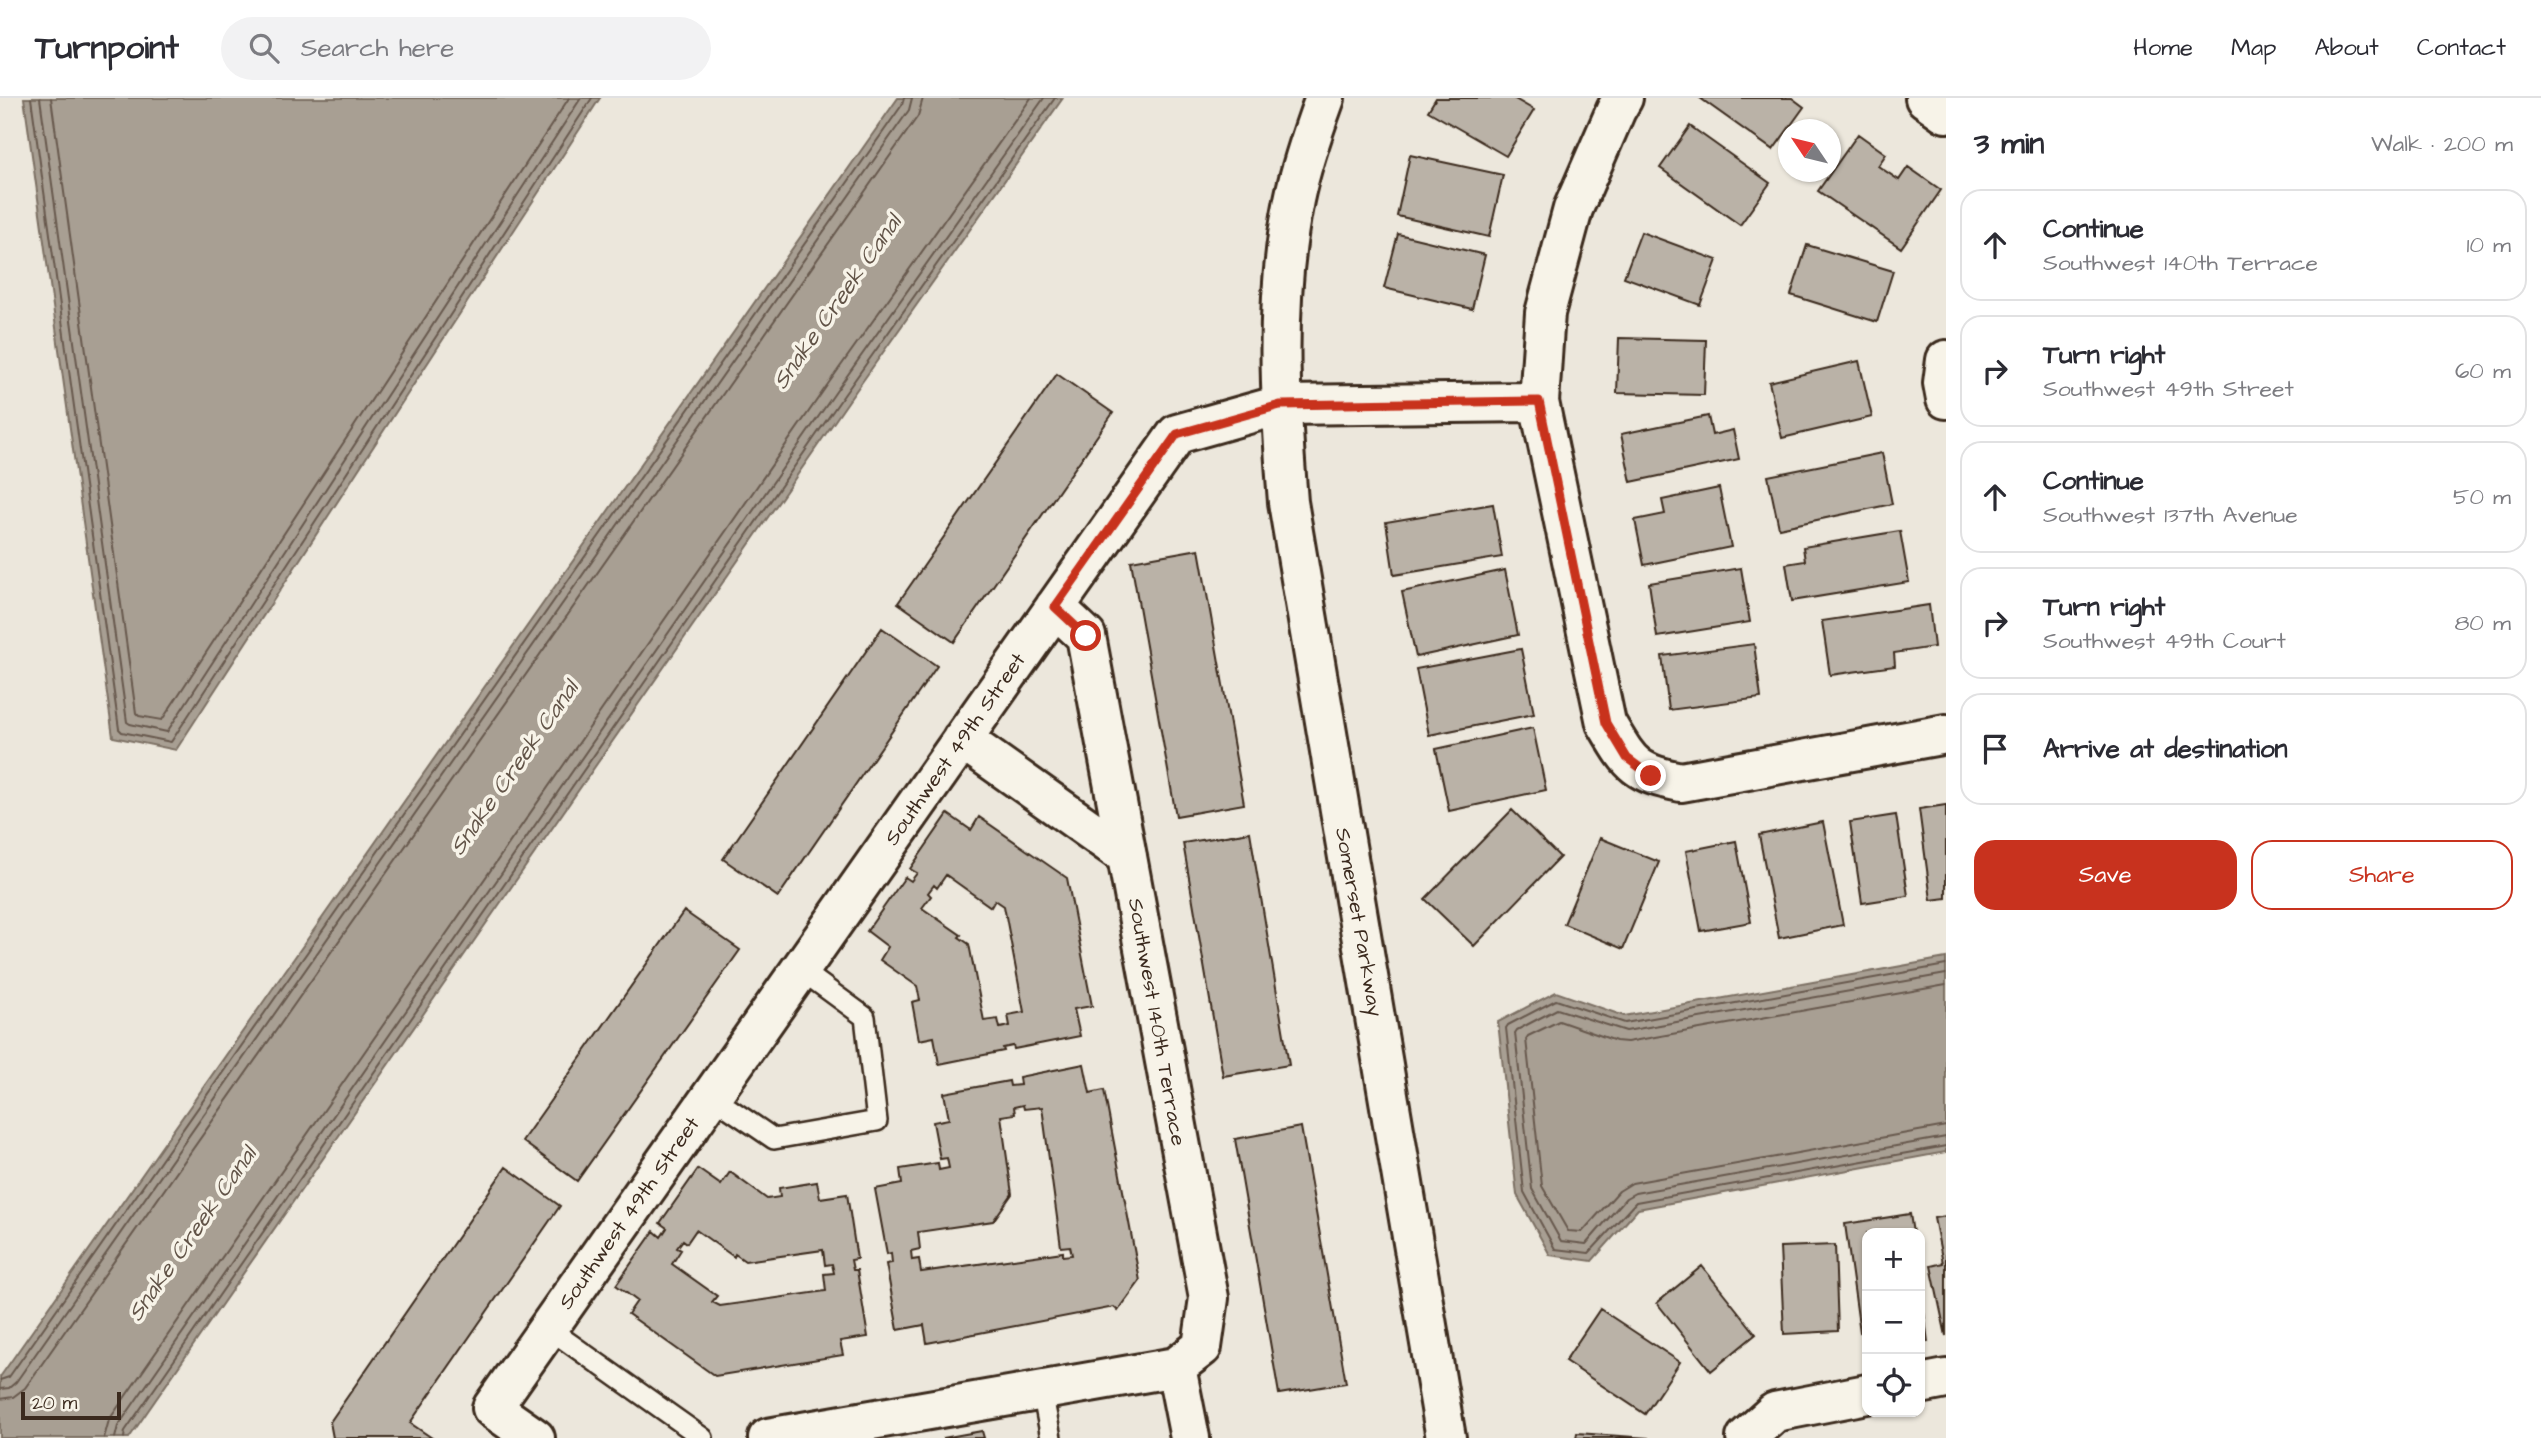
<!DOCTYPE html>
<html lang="en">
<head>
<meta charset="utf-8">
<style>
  body { margin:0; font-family:"Architects Daughter",sans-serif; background:#f2f2f3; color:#2b2b33 }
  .controls { position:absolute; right:21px; bottom:21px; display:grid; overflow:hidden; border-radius:14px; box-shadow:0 2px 5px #0004 }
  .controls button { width:63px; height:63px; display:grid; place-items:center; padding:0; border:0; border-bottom:2px solid #e1e1e2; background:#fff; color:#2b2b33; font:35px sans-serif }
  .compass { position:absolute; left:1778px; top:21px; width:63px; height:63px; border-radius:50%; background:#fff; box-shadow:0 2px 5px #0004; rotate:305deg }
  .scale { position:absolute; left:21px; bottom:18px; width:100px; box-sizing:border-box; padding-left:7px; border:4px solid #3b2a1e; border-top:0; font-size:19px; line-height:24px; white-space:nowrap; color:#3b2a1e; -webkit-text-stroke:5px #f7f3e8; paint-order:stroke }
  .stop { position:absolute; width:21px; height:21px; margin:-16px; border:5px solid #c8321e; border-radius:50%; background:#fff }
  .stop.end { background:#c8321e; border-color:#fff; box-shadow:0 2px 7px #0008 }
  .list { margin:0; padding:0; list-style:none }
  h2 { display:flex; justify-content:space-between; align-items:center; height:91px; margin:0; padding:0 28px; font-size:30px }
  h2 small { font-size:23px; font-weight:400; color:#7c7c81 }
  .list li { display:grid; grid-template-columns:46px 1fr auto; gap:21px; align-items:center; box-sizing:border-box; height:112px; margin:0 14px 14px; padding:0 14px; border:2px solid #e1e1e2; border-radius:21px }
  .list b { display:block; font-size:26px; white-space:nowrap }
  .list p { margin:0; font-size:23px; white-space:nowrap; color:#7c7c81 }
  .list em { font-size:23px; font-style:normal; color:#7c7c81 }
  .actions { display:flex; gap:14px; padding:21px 28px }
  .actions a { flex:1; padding:16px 0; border:2px solid #c8321e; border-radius:21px; text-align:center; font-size:24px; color:#c8321e }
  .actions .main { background:#c8321e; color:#fff }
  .icon { flex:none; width:38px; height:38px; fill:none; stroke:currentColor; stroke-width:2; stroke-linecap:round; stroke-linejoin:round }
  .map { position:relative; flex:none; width:1946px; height:1340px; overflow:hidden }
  header { display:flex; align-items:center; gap:42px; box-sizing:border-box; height:98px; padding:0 35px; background:#fff; border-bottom:2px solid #e1e1e2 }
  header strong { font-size:33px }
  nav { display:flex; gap:38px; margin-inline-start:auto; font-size:24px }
  .search { width:490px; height:63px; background:#f2f2f3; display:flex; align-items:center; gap:18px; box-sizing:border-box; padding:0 24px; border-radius:38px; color:#7c7c81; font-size:26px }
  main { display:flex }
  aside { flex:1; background:#fff }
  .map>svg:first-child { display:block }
  .water { fill:#a89f93; stroke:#7c7064; stroke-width:2 }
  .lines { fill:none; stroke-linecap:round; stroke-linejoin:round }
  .shore { stroke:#67594d; stroke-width:2 }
  .building { fill:#bab2a7; stroke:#3b2a1e; stroke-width:2; fill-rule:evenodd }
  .lane-casing { stroke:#3b2a1e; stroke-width:24 }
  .street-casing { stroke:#3b2a1e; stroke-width:44 }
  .lane { stroke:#f7f3e8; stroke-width:19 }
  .street { stroke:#f7f3e8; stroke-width:38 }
  .route { stroke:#c8321e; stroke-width:9 }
  .labels { text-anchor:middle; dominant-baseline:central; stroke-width:7; stroke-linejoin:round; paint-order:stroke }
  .street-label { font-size:21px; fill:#3b2a1e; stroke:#f7f3e8 }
  .water-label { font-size:23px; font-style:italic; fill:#615347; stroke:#f7f3e8 }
</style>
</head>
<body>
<header>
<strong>Turnpoint</strong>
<div class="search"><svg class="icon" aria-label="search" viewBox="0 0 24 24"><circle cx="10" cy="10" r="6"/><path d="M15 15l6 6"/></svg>Search here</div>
<nav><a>Home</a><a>Map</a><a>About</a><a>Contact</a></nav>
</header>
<main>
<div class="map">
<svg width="1946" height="1340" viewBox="0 0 1946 1340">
  <rect width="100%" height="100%" fill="#ece7dc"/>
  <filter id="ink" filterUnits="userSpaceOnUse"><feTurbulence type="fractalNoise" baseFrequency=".0143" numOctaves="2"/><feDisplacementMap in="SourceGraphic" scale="14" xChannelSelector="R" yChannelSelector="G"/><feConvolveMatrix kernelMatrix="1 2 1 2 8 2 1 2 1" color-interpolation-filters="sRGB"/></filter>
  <g filter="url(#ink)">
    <!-- water -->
    <path class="water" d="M24,0h576l-424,652 -63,-13z
      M898,0h165l-213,301 -721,1039h-129v-61z
      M1946,860v194l-308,57 -46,52 -42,-6 -33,-60 -19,-173 58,-30 68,24z"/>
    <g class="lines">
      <!-- shore -->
      <path class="shore" d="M31,0l88,631 3,3 49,10 421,-644
        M40,0l87,624 3,2 37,8 414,-634
        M51,0l85,615 3,3 23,4 407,-622
        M1946,867l-321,58 -69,-23 -48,25 -2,3 18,164 31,57 34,4 47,-51 310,-56
        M1946,876l-320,57 -69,-22 -40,21 -2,3 17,156 29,52 25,3 40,-46 9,-5 311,-56
        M1946,887l-319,57 -11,-1 -57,-20 -31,15 -2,3 16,147 26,45 14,1 37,-41 13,-8 314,-57
        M0,1282l9,-3 893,-1272 2,-7
        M0,1291l9,-1 7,-6 893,-1272 3,-12
        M0,1301l13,-2 12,-9 893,-1272 5,-18
        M104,1340l5,-18 719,-1036 203,-286
        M115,1340l3,-12 719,-1036 207,-292
        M124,1340l1,-7 719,-1036 211,-297"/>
    </g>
    <!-- building -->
    <path class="building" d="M1436,0h77l21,12 -28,46 -78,-45z
      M1700,0h92l12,9 -31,43z
      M1690,28l80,57 -30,42 -80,-57z
      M1858,36l28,20 -8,12 21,14 9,-13 33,23 -40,58 -83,-57z
      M1410,57l93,20 -14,62 -92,-21z
      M1641,134l76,28 -17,45 -76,-28z
      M1398,136l87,21 -13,54 -88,-21z
      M1807,147l86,26 -16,51 -86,-27z
      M1619,240l87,2 -2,55 -87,-2z
      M1859,263l13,56 -90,21 -13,-56z
      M1057,276l56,39 -159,229 -56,-39z
      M1708,318l4,19 21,-5 6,29 -108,23 -10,-48z
      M1882,355l10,51 -113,24 -11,-52z
      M1719,390l12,59 -87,18 -9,-45 30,-6 -3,-14z
      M1493,406l9,53 -108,18 -8,-53z
      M1900,433l9,51 -117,19 -6,-37 19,-3 -2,-14z
      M1199,451l45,255 -68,12 -45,-255z
      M1741,470l9,54 -93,15 -8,-54z
      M1505,472l13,65 -102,22 -14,-65z
      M1929,507l5,42 -40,6 1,13 -65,9 -8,-54z
      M882,530l55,38 -159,231 -55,-38z
      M1754,546l7,54 -92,12 -7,-54z
      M1521,551l13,65 -105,21 -13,-66z
      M1533,630l13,62 -97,21 -13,-62z
      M1946,707v93l-15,2 -12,-91z
      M1512,712l48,47 -86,89 -49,-47z
      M948,716l23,16 8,-13 88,61 25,128 -18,3 6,27 -66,13 -1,-3 -10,2 1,3 -65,13 -5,-27 -15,3 -7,-38 8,-2 -3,-14 -37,-26 8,-13 -21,-16 38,-54 6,4 6,-8 -7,-4zM946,777l45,32 4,-7 9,6 20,106 -16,3 2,11 -10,2 -2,-9 -14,2 -15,-77 -10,-7 2,-2 -39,-27 9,-12 -3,-3 6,-8 3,3z
      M1896,717l12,81 -46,7 -12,-81z
      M1823,724l20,103 -64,13 -20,-103z
      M1250,734l39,233 -66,11 -40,-233z
      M1600,740l59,24 -36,87 -59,-25z
      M1736,743l15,81 -50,9 -15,-80z
      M684,813l56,39 -163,231 -55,-40z
      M1084,966l6,29 14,-3 36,191 -22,30 -4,-4 -187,36 -3,-18 -26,5 -12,-66 6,-1 -1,-10 -4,1 -12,-65 27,-5 -2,-15 38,-6 1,7 10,-2 -2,-10 -7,1 -7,-37 16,-3 -5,-26 65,-12 1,5 10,-1 -1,-8zM1023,1007l1,4 18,-2 19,140 9,-1 2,9 -9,1v-4l-142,20 -2,-13 -7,1 -1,-9 9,-2 -2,-17 75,-11 19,-27 -11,-78 14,-2 -1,-7z
      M1301,1029l45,256 -67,11 -44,-255z
      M506,1069l54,39 -150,217 22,15h-99l-3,-16z
      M698,1071l23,16 9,-13 37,27 13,-2 -1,-9 38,-6 3,16 27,-4 10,65 -6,1 2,10h4l11,67 -28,4 3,14 -128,21 -87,-62 9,-13 -21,-16 38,-54 7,6 6,-9 -7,-5zM696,1132l38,27 1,-3 10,7 78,-11 2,15 7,-1 2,9 -10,1 2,17 -106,15 -8,-4 5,-6 -45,-32 9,-14 -4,-2 6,-8 4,3z
      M1910,1116l3,19h-46v98l-7,1 -15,-108z
      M1946,1118v120l-15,-70 12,-3 -9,-45z
      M1835,1147l3,86 -54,3 -4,-87z
      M1702,1168l54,68 -45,37 -54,-68z
      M1920,1185l8,59 -8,1z
      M1600,1211l80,53 -35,52 -80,-53z
      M982,1333l2,7h-41z
      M1577,1335l72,5h-73z"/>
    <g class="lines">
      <!-- lane casing -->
      <g class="lane-casing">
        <path id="lane" d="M711,998l63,43 103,-18 -12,-104 -64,-47
          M548,1230l155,110
          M1042,1293l9,47"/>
      </g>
      <!-- street casing -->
      <g class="street-casing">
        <path id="street" d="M1325,0c-12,33 -24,67 -31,102 -20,99 -14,202 -6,302l158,936
          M1623,0l-7,12 -43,99 -28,104 -6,89 67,321c24,40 27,50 75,59l265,-48
          M1925,0l21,15
          M1946,262l-3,23 3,16
          M962,641l165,117
          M1176,1269l14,71
          M1920,1286l26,-5
          M535,1340l-43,-30 685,-974 103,-29 259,-3
          M768,1340l408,-71 26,-20 7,-49 -123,-662 -31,-29
          M1746,1340l29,-26 92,-18"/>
      </g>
      <!-- lane -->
      <use href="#lane" class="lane"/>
      <!-- street -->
      <use href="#street" class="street"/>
    </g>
  </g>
  <g class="lines" filter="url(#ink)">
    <!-- route -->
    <path class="route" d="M1086,538l-31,-29 122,-173 103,-29 259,-4 67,322 21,35 24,18"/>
  </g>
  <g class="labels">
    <!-- street labels -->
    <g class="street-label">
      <text transform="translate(955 651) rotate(-55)">Southwest 49th Street</text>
      <text transform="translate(1359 824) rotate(80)">Somerset Parkway</text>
      <text transform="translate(1157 924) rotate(80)">Southwest 140th Terrace</text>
      <text transform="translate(629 1115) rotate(-55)">Southwest 49th Street</text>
    </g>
    <!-- water labels -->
    <g class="water-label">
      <text transform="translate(837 204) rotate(-55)">Snake Creek Canal</text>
      <text transform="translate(514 670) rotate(-55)">Snake Creek Canal</text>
      <text transform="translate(192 1136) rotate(-55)">Snake Creek Canal</text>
    </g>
  </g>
</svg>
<div class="controls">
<button>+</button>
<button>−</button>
<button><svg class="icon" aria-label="locate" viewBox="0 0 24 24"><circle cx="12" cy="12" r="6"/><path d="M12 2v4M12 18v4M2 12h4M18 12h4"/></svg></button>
</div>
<svg class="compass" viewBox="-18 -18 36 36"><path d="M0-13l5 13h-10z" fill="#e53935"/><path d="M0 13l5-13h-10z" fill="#7c7c81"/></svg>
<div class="scale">20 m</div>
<div class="stop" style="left:1086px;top:538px"></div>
<div class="stop end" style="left:1651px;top:678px"></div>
</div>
<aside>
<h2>3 min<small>Walk · 200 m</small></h2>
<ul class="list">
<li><svg class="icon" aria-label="ahead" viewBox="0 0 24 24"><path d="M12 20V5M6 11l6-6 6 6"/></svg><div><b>Continue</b><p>Southwest 140th Terrace</p></div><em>10 m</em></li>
<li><svg class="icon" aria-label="right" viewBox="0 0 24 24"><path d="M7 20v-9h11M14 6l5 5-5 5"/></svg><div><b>Turn right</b><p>Southwest 49th Street</p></div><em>60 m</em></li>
<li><svg class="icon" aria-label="ahead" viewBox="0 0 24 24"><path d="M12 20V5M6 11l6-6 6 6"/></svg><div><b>Continue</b><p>Southwest 137th Avenue</p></div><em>50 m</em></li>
<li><svg class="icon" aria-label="right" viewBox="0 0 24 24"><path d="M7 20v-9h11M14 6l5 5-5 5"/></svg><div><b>Turn right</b><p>Southwest 49th Court</p></div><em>80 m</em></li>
<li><svg class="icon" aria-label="arrive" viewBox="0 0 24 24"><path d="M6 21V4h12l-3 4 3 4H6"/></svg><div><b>Arrive at destination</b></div></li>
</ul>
<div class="actions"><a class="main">Save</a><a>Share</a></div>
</aside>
</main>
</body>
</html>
